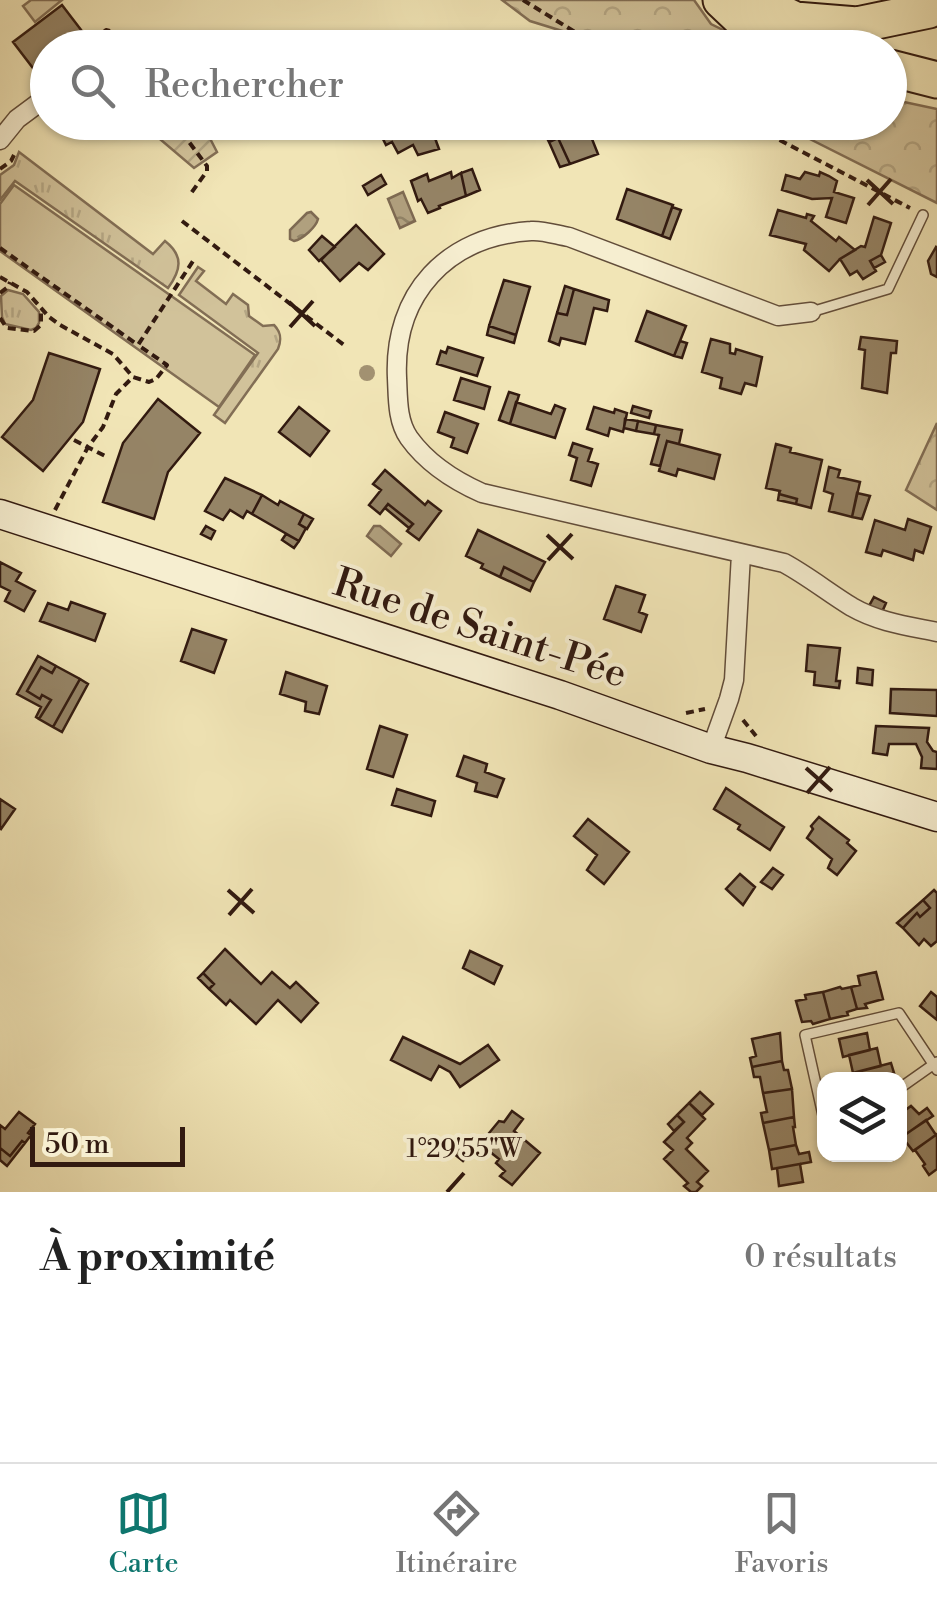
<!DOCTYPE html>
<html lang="fr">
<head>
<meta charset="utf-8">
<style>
  body { margin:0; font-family:"Libre Bodoni",serif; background:#f2f2f2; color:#222 }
  .controls { position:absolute; right:30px; bottom:30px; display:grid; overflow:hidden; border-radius:20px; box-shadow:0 2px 8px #0004 }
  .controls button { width:90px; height:90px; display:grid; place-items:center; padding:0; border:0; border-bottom:2px solid #e0e0e0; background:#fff; color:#222; font:50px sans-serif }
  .scale { position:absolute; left:30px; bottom:25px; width:155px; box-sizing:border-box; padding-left:10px; border:5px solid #321a10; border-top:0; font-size:28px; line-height:35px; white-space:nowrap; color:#321a10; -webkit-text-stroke:8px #f6eed0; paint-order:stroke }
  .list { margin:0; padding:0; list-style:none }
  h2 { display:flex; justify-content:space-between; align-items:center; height:130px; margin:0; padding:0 40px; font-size:42px }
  h2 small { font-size:32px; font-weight:400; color:#767676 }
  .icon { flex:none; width:55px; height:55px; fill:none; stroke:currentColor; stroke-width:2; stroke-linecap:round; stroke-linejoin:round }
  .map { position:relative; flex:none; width:937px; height:1192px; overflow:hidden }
  .search { position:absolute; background:#fff; box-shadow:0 2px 8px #0004; left:30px; right:30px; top:30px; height:110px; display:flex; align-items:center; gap:25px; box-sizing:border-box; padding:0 35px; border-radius:55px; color:#767676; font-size:38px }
  .sheet { height:270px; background:#fff }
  nav { display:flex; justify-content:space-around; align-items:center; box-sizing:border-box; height:140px; border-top:2px solid #e0e0e0; background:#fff; font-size:28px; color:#767676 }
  nav a { display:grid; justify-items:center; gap:5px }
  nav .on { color:#0f766e }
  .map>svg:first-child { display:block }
  .grass { fill:url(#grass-tufts); stroke:#826e55; stroke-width:2.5 }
  .forest { fill:url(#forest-crowns); stroke:#826e55; stroke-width:2.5 }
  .garden { fill:url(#garden-furrows); stroke:#826e55; stroke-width:2.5 }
  .pitch { fill:#d1c29a; stroke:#826e55; stroke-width:2.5 }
  .water { fill:url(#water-ripples); stroke:#7e6a52; stroke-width:2.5 }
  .building { fill:#958466; stroke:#321a10; stroke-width:2.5 }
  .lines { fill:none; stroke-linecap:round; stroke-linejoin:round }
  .service-casing { stroke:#624d3a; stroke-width:12 }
  .minor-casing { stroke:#624d3a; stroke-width:21 }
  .secondary-casing { stroke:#321a10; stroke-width:31 }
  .motorway-casing { stroke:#321a10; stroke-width:39 }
  .path { stroke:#321a10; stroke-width:4; stroke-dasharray:8 5; stroke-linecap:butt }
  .service { stroke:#f6eed0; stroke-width:9 }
  .minor { stroke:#f6eed0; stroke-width:18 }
  .secondary { stroke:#f6eed0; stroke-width:28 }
  .motorway { stroke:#f1e5b6; stroke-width:35 }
  .tree { fill:#a29171 }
  .ticks { fill:none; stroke:#321a10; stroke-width:4 }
  .labels { text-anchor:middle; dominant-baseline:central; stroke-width:8; stroke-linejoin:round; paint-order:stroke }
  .street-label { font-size:40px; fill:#321a10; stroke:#f6eed0 }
  .ticks-label { font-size:25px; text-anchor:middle; fill:#321a10; stroke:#f6eed0; stroke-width:8; stroke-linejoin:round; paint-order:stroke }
</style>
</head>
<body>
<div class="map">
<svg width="937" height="1192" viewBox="0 0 937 1192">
  <defs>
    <pattern id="grass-tufts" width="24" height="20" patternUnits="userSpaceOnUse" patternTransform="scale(2.5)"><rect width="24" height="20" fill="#d1c29a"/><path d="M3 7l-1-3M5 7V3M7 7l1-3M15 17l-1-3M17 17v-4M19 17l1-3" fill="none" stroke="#b4a684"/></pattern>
    <pattern id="forest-crowns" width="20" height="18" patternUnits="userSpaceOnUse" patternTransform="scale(2.5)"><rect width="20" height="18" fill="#d1c29a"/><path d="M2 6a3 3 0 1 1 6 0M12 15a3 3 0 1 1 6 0" fill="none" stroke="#b4a684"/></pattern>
    <pattern id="garden-furrows" width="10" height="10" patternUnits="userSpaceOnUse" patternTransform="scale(2.5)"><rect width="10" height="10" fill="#d1c29a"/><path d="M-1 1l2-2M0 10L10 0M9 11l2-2" fill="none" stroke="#b4a684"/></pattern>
    <pattern id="water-ripples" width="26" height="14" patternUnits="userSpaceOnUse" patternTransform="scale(2.5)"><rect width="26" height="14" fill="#b0a07e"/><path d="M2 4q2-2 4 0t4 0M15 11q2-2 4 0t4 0" fill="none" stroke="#908266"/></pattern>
  </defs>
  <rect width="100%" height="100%" fill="#f1e5b6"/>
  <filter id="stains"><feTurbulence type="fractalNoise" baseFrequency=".002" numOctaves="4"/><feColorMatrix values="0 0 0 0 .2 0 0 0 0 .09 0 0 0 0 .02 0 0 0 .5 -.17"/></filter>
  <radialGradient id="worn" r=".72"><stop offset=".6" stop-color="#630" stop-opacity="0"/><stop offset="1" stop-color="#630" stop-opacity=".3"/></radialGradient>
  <!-- grass -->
  <path class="grass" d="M31,0h31l-27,22 -12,-16z
    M19,152l134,102 12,-13c19,15 16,29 3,47l-153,-107 -15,19v-25l14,-10z
    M198,267l6,4 -8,10 30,23 7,-10 15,11 1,11 14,10 11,-1c7,7 8,14 4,24l-53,74 -11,-8 44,-62 -79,-58z
    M8,290l15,4 16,18v11l-3,5 -5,2 -26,-6 -3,-7 -1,-21z"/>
  <!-- forest -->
  <path class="forest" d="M502,0h192l17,24 47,23h-144l-84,-26z
    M890,99l47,10v94l-159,-80 112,-1z
    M937,423v87l-31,-20z"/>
  <!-- garden -->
  <path class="garden" d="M141,123h61l15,29 -23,16z"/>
  <!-- pitch -->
  <path class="pitch" d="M14,185l241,170 -36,52 -219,-156v-47z"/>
  <!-- water -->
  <path class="water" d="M403,192l12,29 -15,7 -12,-29z
    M311,212l7,7c-2,8 -15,20 -24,22l-4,-2v-9l17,-17z
    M374,526h6l21,18 -10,12 -24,-20z"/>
  <!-- building -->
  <path class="building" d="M62,5l26,34 -12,9h-28v22l-9,6 -26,-34z
    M396,122h24l5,11 7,-3 7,19 -21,6 -5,-10 -15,8 -6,-11 -6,3 -7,-14z
    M566,124l2,5 18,-5 12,30 -28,10 -12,-26 -9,4 -5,-10z
    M558,138l12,26 -10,3 -11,-25z
    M472,169l8,21 -14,6 -5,-23z
    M451,172l1,6 9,-5 5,23 -27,10 1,2 -12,5 -7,-14 -3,2 -7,-20 16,-7 2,7z
    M805,172l14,4 1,-4 9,4 8,5 -3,11 20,6 -8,25 -20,-6 6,-19 -20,1 -30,-9 4,-15 14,4z
    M381,175l5,9 -18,11 -5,-9z
    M627,189l46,16 -11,31 -45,-17z
    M672,207l9,3 -11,29 -8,-3z
    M778,210l28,8 1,-4 7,2 -3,5 25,20 3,-4 16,13 -15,9 -11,12 -25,-21 2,-6 -36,-9z
    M874,217l17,6 -10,32 -11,6 6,10 -13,8 -6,-8 -7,4 -10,-16 21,-13 4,1z
    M356,225l28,29 -16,16 -9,-7 -19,18 -19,-21z
    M322,236l13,11 -16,14 -10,-11z
    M936,247l1,1v29l-6,-3 -3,-13z
    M881,255l4,7 -11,6 -4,-7z
    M504,280l26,7 -14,48 -27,-9z
    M565,286l9,3 -7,26 -10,-2z
    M574,289l35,11 -2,11 -13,-3 -9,36 -24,-6 -2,7 -10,-4 8,-28 10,2z
    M647,311l39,15 -12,30 -38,-15z
    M489,326l27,9 -2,8 -27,-8z
    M861,337l36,4 -1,12h-5l-4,40 -25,-5 3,-38 -6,-1z
    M711,339l19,5v9l5,1 1,-5 26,8 -6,29 -11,-3 -4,11 -21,-6 2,-10 -20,-6z
    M680,341l7,2 -5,15 -8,-2z
    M448,347l35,11 -6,18 -40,-12 4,-13 5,2z
    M49,353l51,16 -17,53 -40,49 -41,-34 31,-37z
    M461,378l29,9 -6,22 -30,-9z
    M509,392l10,3 -9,29 -11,-4z
    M158,399l42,34 -32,39 -14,47 -51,-17 20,-59z
    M516,402l35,12 4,-9 10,4 -10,29 -45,-14z
    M633,406l18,5 -2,7 -18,-5z
    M299,407l30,24 -19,25 -31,-24z
    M594,407l20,6 1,-4 12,4 -4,19 -13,-4 -2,8 -21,-7z
    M445,412l33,12 -11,29 -16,-6 3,-9 -16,-6z
    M625,419l13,2 -2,10 -12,-3z
    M638,421l18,4 -2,9 -18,-3z
    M656,425l26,5 -3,14 -12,-3 -7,25 -9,-2 8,-29 -5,-1z
    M667,441l53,14 -6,24 -36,-10 -2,7 -17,-5z
    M573,443l19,6 -4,12 10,3 -7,22 -20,-6 6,-22 -8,-3z
    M776,444l15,4 -1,4 32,8 -11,48 -15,-4 1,-5 -18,-5 1,-3 -14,-3z
    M829,467l11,3 -2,7 22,5 -8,35 -23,-6 4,-17 -9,-3z
    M385,470l40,35 3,-4 13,10 -22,29 -12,-9 6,-7 -25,-20 -8,10 -11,-9 12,-15 -8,-6z
    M225,478l37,17 -10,19 -5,-3 -4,7 -13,-8 -7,10 -18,-9z
    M857,493l13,3 -8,23 -10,-2z
    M779,494l18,5 -1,5 -18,-4z
    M262,495l16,10 2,-4 24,13 -5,10 7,4 -7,13 -47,-27z
    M388,504l25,20 -4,4 -24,-20z
    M304,514l9,5 -6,10 -8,-5z
    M908,519l23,8 -8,26 -8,-3 -2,10 -30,-10 -2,6 -15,-4 9,-32 30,10z
    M206,526l9,5 -4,8 -10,-5z
    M478,530l67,32 -11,20 -30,-15 -4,10 -19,-9 2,-4 -17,-8z
    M286,534l13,7 -5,7 -12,-8z
    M0,562l21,11 -5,8 19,10 -11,20 -19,-10 5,-10 -10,-5z
    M504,567l30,15 -4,9 -30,-14z
    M616,586l29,9 -6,17 8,3 -6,17 -37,-13z
    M874,597l12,6 -4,9 -13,-6z
    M71,602l34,12 -10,27 -55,-20 8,-18 20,7z
    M192,629l34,11 -12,33 -33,-12z
    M808,645l32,3 -4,33h4l-1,7 -25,-3 1,-13 -9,-1z
    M38,656l18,10 -4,7 -11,-6 -14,24 13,8 2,-4 9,5 -12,19 -3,-2 5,-10 -24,-13z
    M56,666l24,13 -27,48 -14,-8 12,-19 -9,-5 -2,4 -13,-8 14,-24 11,6z
    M858,668l15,2 -1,15 -15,-2z
    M286,672l41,14 -8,28 -14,-3 1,-9 -26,-8z
    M80,679l8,5 -26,48 -9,-5z
    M891,689l46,1v26l-47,-3z
    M380,726l27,9 -14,42 -26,-8z
    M876,726l53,2 -2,14 6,9 4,1v17l-16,-1 1,-11 -6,-13h-27l-2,11 -14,-2z
    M464,756l23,8 -2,8 19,7 -7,18 -22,-6 2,-8 -20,-7z
    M726,788l58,39 -14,23 -32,-21 2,-4 -26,-16z
    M397,789l38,12 -4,15 -39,-11z
    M0,799l15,10 -14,20 -1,-1z
    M819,817l30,23 -2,3 9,8 -19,24 -9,-7 4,-9 -25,-21 6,-9 -2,-3z
    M588,819l41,33 -25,32 -17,-14 10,-15 -23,-19z
    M773,868l10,7 -11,14 -11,-7z
    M740,874l15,13 -12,18 -17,-16z
    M934,890l3,3v48l-6,5 -7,-7 -5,6 -16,-17 14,-15 3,4 10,-9 -7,-8z
    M923,900l7,8 -10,9 -3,-4 -14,15 -6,-5z
    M225,949l36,35 11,-12 18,16 6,-6 22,21 -17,19 -23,-22 -22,24 -26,-24 -4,5 -17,-16 5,-5 -11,-11z
    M470,951l32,15 -8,18 -31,-16z
    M876,972l7,27 -18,5 2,4 -10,1 -6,-22 9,-2 -2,-9z
    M203,973l11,11 -5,5 -11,-11z
    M840,987l2,2 9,-2 6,22 -10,3 1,3 -18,4 -7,-27z
    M823,992l7,27 -17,5 -2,-3 -9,1 -6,-21 10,-2 -1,-4z
    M931,992l6,5v23l-17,-14z
    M780,1033l2,28 -30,6 -2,-9 6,-2 -4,-17z
    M867,1033l3,17 -27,7 -4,-18z
    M403,1037l57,27 28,-19 11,15 -39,27 -10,-15 -11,-6 -8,14 -40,-20z
    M877,1048l4,18 -28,7 -4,-18z
    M782,1061l2,9h4l4,19 -29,4 -3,-16h-6l-2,-10z
    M891,1063l3,10 -11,3 1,4h-29l-2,-7z
    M792,1089l2,28 -31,6 -2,-10 6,-1 -4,-19z
    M700,1092l13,12 -11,11 -13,-12z
    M689,1103l16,16 -18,19 5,5 -6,6 22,22 -11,11 5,4 -6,6h-5l-7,-6 4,-3 -24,-24 9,-9 -9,-8 20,-20 -7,-7z
    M911,1106l8,8 8,-6 6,8 -33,22v-24z
    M512,1111l11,8 -9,12 26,22 -28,32 -12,-9 5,-5 -9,-8 3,-4 -19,-15 19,-23 5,1z
    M19,1112l16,12 -7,9 3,2 -6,8 -3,-2 -12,15 -10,-8v-23l5,4z
    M677,1115l7,7 -10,9 -6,-7z
    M794,1117l1,10h-2l3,18 -27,5 -6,-27z
    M926,1120l10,15 -23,16 -11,-14z
    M937,1134v35l-8,6 -6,-9 2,-2 -10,-14z
    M465,1139l10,8 -12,14 -10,-8z
    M22,1141l3,2 -18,23 -7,-6v-12l10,8z
    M796,1145l3,9 10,-2 2,10 -39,7 -3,-19z
    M800,1164l3,18 -24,4 -2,-18z"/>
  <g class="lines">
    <!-- service casing -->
    <g class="service-casing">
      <path id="service" d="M811,312l77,-23 35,-74
        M900,1088l37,-26
        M824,1120l-19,-85 94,-22 38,57"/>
    </g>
    <!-- minor casing -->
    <g class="minor-casing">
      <path id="minor" d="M0,140l17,-21 31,-23
        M811,312l-33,4 -209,-79c-12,-2 -26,-7 -38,-6 -84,5 -138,63 -134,147 1,20 0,43 12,60 18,25 46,43 73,55l302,70c24,13 45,30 68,44 26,15 56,19 85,25
        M711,749l18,-50 5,-19 7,-126"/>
    </g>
    <!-- secondary casing -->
    <g class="secondary-casing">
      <path id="secondary" d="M0,514l560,181 151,54 36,9 190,59"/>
    </g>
    <!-- motorway casing -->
    <g class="motorway-casing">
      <path id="motorway" d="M721,0l19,18 56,25 16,5
        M755,0l40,20 62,5 72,-15 8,-5
        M890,68l47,12"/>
    </g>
    <!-- path -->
    <path class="path" d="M523,0l78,48
      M83,48l23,-18 4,1
      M174,122l33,44v5l-18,25
      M745,122l165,86
      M0,169l11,-8 3,-6
      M182,221l162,124
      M0,248l138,97
      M0,277l27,15 22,25 11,8 53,29 20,23
      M0,293l8,-6 2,-5
      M0,318l7,10 27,3 7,-6v-16
      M74,440l33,17
      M55,510l33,-63 15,-20 13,-33 17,-17 16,5 7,-3 11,-14 -29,-20 57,-87
      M686,713l19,-4
      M743,720l13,16"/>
    <!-- service -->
    <use href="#service" class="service"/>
    <!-- minor -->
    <use href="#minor" class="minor"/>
    <!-- secondary -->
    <use href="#secondary" class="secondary"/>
    <!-- motorway -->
    <use href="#motorway" class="motorway"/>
  </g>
  <!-- trees -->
  <circle class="tree" cx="367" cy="373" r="8"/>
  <!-- ticks -->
  <path class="ticks" d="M867,180l26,24M868,205l23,-26M289,302l26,24M290,327l23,-26M547,535l26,24M548,560l24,-26M806,768l26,23M807,793l23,-26M228,890l26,23M229,915l23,-26M447,1192l17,-19"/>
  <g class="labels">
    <!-- street labels -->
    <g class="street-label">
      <text transform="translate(480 629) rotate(18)">Rue de Saint-Pée</text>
    </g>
  </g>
  <g class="ticks-label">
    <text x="464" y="1157">1°29'55"W</text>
  </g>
  <rect width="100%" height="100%" filter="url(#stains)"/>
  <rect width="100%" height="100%" fill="url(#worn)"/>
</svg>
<div class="controls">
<button><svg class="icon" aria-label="layers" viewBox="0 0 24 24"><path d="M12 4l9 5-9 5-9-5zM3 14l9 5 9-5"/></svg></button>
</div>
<div class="scale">50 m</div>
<div class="search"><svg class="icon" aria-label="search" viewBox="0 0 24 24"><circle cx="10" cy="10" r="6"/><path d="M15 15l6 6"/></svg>Rechercher</div>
</div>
<section class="sheet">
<h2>À proximité<small>0 résultats</small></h2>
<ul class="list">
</ul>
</section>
<nav>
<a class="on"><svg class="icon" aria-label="map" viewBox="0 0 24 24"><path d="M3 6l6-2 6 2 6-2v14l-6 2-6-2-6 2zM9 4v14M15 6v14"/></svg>Carte</a>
<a><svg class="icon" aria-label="directions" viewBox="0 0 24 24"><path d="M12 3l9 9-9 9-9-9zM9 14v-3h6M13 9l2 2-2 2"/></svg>Itinéraire</a>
<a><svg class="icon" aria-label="saved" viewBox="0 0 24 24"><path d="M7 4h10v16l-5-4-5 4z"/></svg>Favoris</a>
</nav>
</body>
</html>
